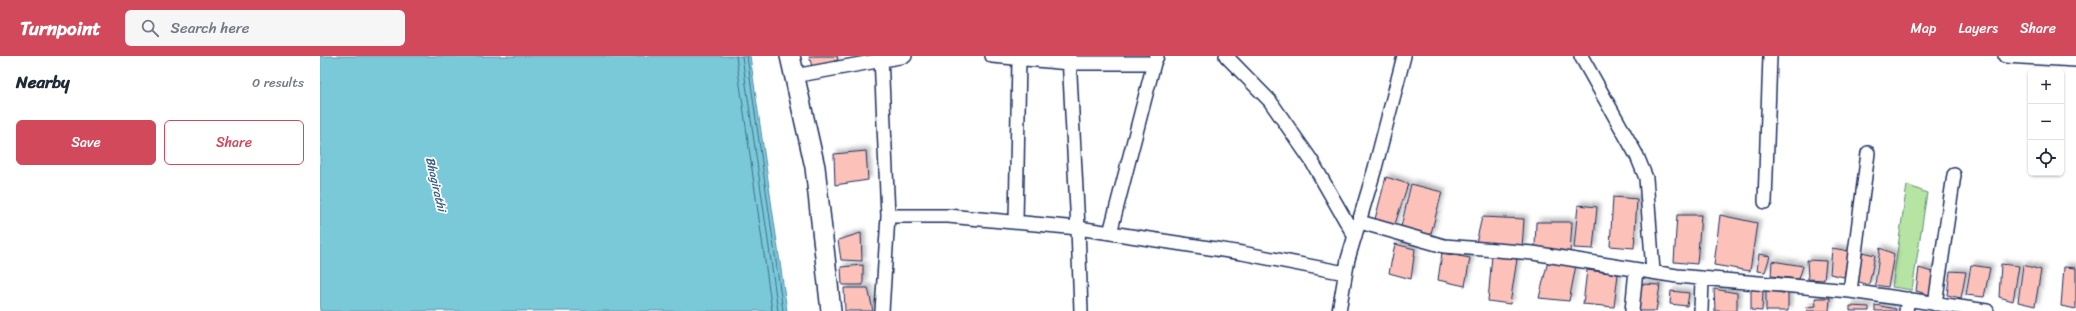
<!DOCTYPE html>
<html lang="en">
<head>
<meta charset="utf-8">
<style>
  body { margin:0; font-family:Sriracha,sans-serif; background:#f6f6f7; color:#1f2937 }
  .controls { position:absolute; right:12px; top:12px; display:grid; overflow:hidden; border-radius:6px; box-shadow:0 1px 3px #0004 }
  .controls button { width:36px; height:36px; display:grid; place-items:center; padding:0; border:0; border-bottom:1px solid #e0e1e3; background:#fff; color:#1f2937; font:20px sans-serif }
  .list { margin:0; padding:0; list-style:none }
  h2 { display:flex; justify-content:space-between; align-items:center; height:52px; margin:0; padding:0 16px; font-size:17px }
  h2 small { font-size:13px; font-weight:400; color:#747a83 }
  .actions { display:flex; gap:8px; padding:12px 16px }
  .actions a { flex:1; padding:9px 0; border:1px solid #d1495b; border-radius:6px; text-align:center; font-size:14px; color:#d1495b }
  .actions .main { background:#d1495b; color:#fff }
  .icon { flex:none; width:22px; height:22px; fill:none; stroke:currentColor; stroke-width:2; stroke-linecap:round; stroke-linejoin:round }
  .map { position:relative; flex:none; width:1756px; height:255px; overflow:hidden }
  header { display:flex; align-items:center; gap:24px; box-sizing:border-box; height:56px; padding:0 20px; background:#d1495b; color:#fff }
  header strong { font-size:19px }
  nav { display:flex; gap:22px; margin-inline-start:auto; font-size:14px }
  .search { width:280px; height:36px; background:#f6f6f7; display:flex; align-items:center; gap:10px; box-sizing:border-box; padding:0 14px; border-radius:6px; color:#747a83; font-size:15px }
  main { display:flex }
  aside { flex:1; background:#fff }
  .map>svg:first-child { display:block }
  .green { fill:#b6e4a3; stroke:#688a80 }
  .water { fill:#7ac9d8; stroke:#548ba7 }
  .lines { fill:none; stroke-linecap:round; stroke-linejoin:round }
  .shore { stroke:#416d8f; stroke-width:1 }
  .building { fill:#fcc1b9; stroke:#1b2f5e; filter:url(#shadow) }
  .street-casing { stroke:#1b2f5e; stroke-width:16 }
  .secondary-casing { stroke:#1b2f5e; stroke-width:22 }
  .street { stroke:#fff; stroke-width:13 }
  .secondary { stroke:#fff; stroke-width:19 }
  .labels { text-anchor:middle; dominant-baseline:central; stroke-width:3.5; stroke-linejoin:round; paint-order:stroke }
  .water-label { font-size:12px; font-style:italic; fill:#385d83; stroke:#fff }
</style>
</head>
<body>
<header>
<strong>Turnpoint</strong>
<div class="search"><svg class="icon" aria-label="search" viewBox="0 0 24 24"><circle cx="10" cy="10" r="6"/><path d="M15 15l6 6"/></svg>Search here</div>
<nav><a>Map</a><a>Layers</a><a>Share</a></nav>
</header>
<main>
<aside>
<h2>Nearby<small>0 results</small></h2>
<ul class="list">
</ul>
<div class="actions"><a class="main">Save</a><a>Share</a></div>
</aside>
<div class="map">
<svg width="1756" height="255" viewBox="0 0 1756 255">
  <defs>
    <filter id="shadow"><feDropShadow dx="3.5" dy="-3.5" stdDeviation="2" flood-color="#0004"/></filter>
  </defs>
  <rect width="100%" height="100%" fill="#fff"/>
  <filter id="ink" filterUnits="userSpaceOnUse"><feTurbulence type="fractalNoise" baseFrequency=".025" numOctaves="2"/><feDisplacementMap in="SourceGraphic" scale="8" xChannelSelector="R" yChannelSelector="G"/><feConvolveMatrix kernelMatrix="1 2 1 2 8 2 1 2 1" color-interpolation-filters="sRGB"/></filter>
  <g filter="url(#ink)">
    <!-- green -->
    <path class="green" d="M1587,129l20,8 -15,97 -20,-3z"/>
    <!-- water -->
    <path class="water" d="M0,0h430l37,255h-467z"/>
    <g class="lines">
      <!-- shore -->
      <path class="shore" d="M416,0l36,255
        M422,0l36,255
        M427,0l36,255"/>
    </g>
    <!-- building -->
    <path class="building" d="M489,0h28l1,4 -26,7z
      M546,95l2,29 -33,5 -1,-31z
      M1066,121l22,7 -14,43 -19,-8z
      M1091,128l31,8 -12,45 -30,-6z
      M1293,141l24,2 -3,49 -24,-2z
      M1258,149l19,2 -4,42 -19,-1z
      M1357,159h24l-4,49 -23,-2z
      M1400,159l37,8 -7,48 -36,-6z
      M1162,161l42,2 -2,29 -46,-5z
      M1216,166h36l-2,30 -35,-5z
      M541,177l1,28 -21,-1 -3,-20z
      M1075,188l20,5 -4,30 -22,-6z
      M1512,192l17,3 -5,26 -14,-3z
      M1560,192l14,6 -6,33 -13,-2z
      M1542,196l13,3 -6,30 -13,-4z
      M1122,197l28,5 -5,28 -27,-6z
      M1439,198l11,2 -5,16 -8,-1z
      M1172,199l25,4 -7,45 -22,-3z
      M1487,204l19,1 -2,19 -16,-1z
      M1228,205l28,4 -7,36 -30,-3z
      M1452,205l31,5 -4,13 -28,-3z
      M1681,208l18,2 -6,35 -14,-4z
      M543,209v20h-21l-1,-18z
      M1651,209l19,3 -6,29 -18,-2z
      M1703,209l18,5 -6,36 -17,-4z
      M1744,211l12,1v41l-15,-3z
      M1599,212l19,6 -5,22 -17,-5z
      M1267,214l31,4 -4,33 -31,-3z
      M1630,215l16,1 -5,26 -14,-3z
      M1320,228l20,1 -4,26h-18z
      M524,232h24l5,23h-28z
      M1394,233l23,4v18h-22z
      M1431,233l12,2 -1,20 -11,-1z
      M1446,234l22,4v17h-22z
      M1351,235l18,2 -2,13 -17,-2z
      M1495,242h15l-1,13h-22l-1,-4 10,-1z
      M1555,249l21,4v2h-21z
      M1530,250l19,1v4h-19z"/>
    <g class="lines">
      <!-- street casing -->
      <g class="street-casing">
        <path id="street" d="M561,0l7,160 -6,95
          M672,0l77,7h85l3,-7
          M906,0l44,45 41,59 44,77
          M1261,0l56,100 9,22 7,93
          M1685,0l71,4
          M474,20l111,-20
          M1445,146l5,-146
          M568,160h60l130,12 -9,-172
          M696,166l3,-164
          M1040,166l84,24 89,7 144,23 173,15 137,20
          M790,177l44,-170
          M1530,235l18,-138
          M1615,248l19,-129
          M761,255l-3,-83 164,25 103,20
          M1019,255l9,-52 27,-91 29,-112
          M1312,255l4,-41
          M1381,255l1,-33
          M1586,255l2,-12"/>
      </g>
      <!-- secondary casing -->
      <g class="secondary-casing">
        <path id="secondary" d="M470,0l25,111 16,144"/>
      </g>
      <!-- street -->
      <use href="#street" class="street"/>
      <!-- secondary -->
      <use href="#secondary" class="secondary"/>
    </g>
  </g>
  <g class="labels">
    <!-- water labels -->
    <g class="water-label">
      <text transform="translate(116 128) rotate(77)">Bhagirathi</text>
    </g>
  </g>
</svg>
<div class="controls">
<button>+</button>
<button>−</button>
<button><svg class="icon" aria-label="locate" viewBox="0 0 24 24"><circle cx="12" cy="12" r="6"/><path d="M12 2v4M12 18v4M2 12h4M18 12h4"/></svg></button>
</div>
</div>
</main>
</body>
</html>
